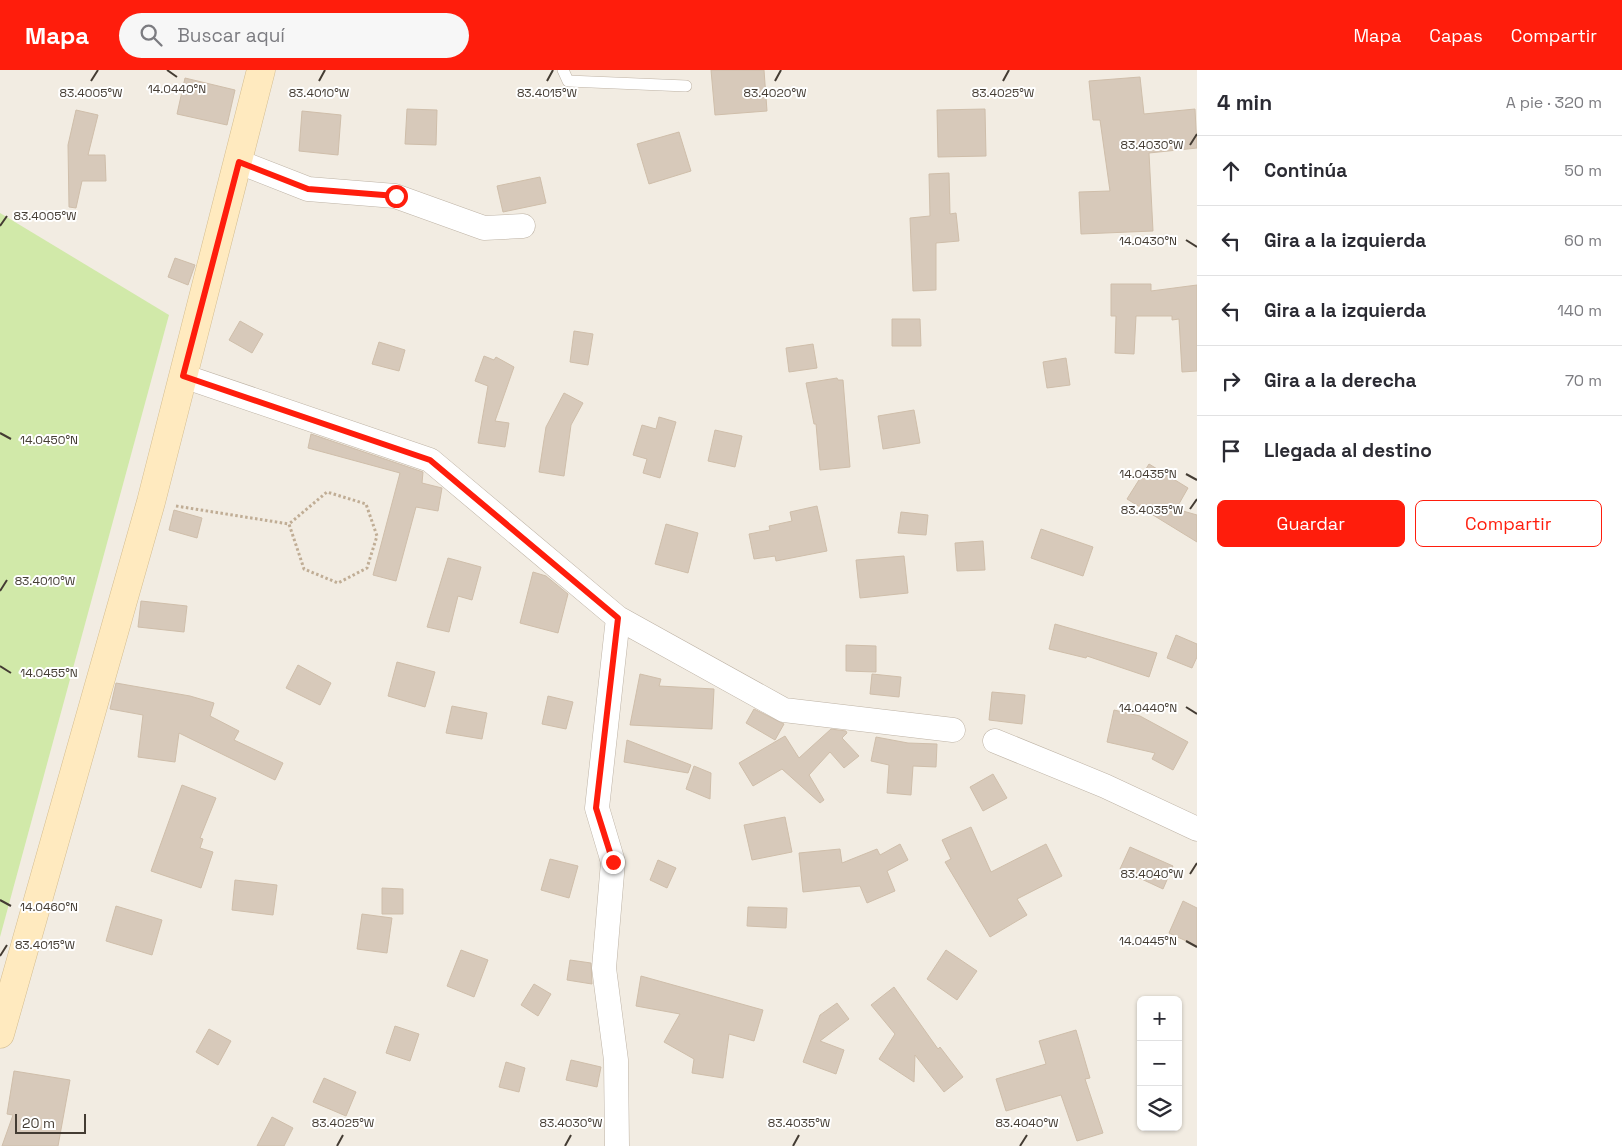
<!DOCTYPE html>
<html lang="es">
<head>
<meta charset="utf-8">
<style>
  body { margin:0; font-family:"Space Grotesk",sans-serif; background:#f7f7f7; color:#2b2b33 }
  .controls { position:absolute; right:15px; bottom:15px; display:grid; overflow:hidden; border-radius:8px; box-shadow:0 1px 4px #0004 }
  .controls button { width:45px; height:45px; display:grid; place-items:center; padding:0; border:0; border-bottom:1px solid #e1e1e2; background:#fff; color:#2b2b33; font:25px sans-serif }
  .scale { position:absolute; left:15px; bottom:12px; width:71px; box-sizing:border-box; padding-left:5px; border:2px solid #443c33; border-top:0; font-size:14px; line-height:18px; white-space:nowrap; color:#443c33; -webkit-text-stroke:4px #fff; paint-order:stroke }
  .stop { position:absolute; width:15px; height:15px; margin:-11px; border:4px solid #ff1d0c; border-radius:50%; background:#fff }
  .stop.end { background:#ff1d0c; border-color:#fff; box-shadow:0 1px 5px #0008 }
  .list { margin:0; padding:0; list-style:none }
  h2 { display:flex; justify-content:space-between; align-items:center; height:65px; margin:0; padding:0 20px; font-size:21px }
  h2 small { font-size:16px; font-weight:400; color:#7c7c81 }
  .list li { display:grid; grid-template-columns:32px 1fr auto; gap:15px; align-items:center; box-sizing:border-box; height:70px; padding:0 20px; border-top:1px solid #e1e1e2 }
  .list b { display:block; font-size:19px; white-space:nowrap }
  .list em { font-size:16px; font-style:normal; color:#7c7c81 }
  .actions { display:flex; gap:10px; padding:15px 20px }
  .actions a { flex:1; padding:11px 0; border:1px solid #ff1d0c; border-radius:8px; text-align:center; font-size:18px; color:#ff1d0c }
  .actions .main { background:#ff1d0c; color:#fff }
  .icon { flex:none; width:28px; height:28px; fill:none; stroke:currentColor; stroke-width:2; stroke-linecap:round; stroke-linejoin:round }
  .map { position:relative; flex:none; width:1197px; height:1076px; overflow:hidden }
  header { display:flex; align-items:center; gap:30px; box-sizing:border-box; height:70px; padding:0 25px; background:#ff1d0c; color:#fff }
  header strong { font-size:24px }
  nav { display:flex; gap:28px; margin-inline-start:auto; font-size:18px }
  .search { width:350px; height:45px; background:#f7f7f7; display:flex; align-items:center; gap:12px; box-sizing:border-box; padding:0 18px; border-radius:28px; color:#7c7c81; font-size:19px }
  main { display:flex }
  aside { flex:1; background:#fff }
  .map>svg:first-child { display:block }
  .green { fill:#d1e9a9 }
  .building { fill:#d7c9ba; stroke:#cfbeaa }
  .lines { fill:none; stroke-linecap:round; stroke-linejoin:round }
  .lane-casing { stroke:#beb3a5; stroke-width:12 }
  .street-casing { stroke:#beb3a5; stroke-width:25 }
  .secondary-casing { stroke:#d4bd90; stroke-width:29 }
  .path { stroke:#c0ad95; stroke-width:3; stroke-dasharray:2.5 2.5; stroke-linecap:butt }
  .lane { stroke:#fff; stroke-width:11 }
  .street { stroke:#fff; stroke-width:24 }
  .secondary { stroke:#ffeabf; stroke-width:28 }
  .route { stroke:#ff1d0c; stroke-width:6 }
  .ticks { fill:none; stroke:#443c33; stroke-width:2 }
  .ticks-label { font-size:12px; text-anchor:middle; fill:#443c33; stroke:#fff; stroke-width:4; stroke-linejoin:round; paint-order:stroke }
</style>
</head>
<body>
<header>
<strong>Mapa</strong>
<div class="search"><svg class="icon" aria-label="search" viewBox="0 0 24 24"><circle cx="10" cy="10" r="6"/><path d="M15 15l6 6"/></svg>Buscar aquí</div>
<nav><a>Mapa</a><a>Capas</a><a>Compartir</a></nav>
</header>
<main>
<div class="map">
<svg width="1197" height="1076" viewBox="0 0 1197 1076">
  <rect width="100%" height="100%" fill="#f2ece2"/>
  <!-- green -->
  <path class="green" d="M0,143l169,102 -169,622z"/>
  <!-- building -->
  <path class="building" d="M711,0h53l3,41 -52,4z
    M1140,7l4,37 51,-5 2,39 -48,5 4,78 -72,3 -2,-42 31,-1 -10,-71h-7l-4,-39z
    M185,8l50,12 -8,35 -50,-11z
    M407,39l30,1 -1,35 -31,-1z
    M985,39l1,47 -48,1 -1,-47z
    M76,40l22,5 -10,40h17l1,26h-24l-6,27 -7,-1 -1,-62z
    M302,41l39,4 -3,40 -39,-4z
    M679,62l12,39 -42,13 -12,-40z
    M949,103l1,41 6,-1 3,28 -23,2v47l-23,1 -3,-73 20,-2 -1,-42z
    M540,107l6,26 -43,9 -6,-26z
    M175,188l20,7 -7,20 -20,-8z
    M1111,214h40v7l46,-6v86l-15,1 -3,-53 -7,1v-4h-36l-2,38 -19,-1 1,-37h-5z
    M892,249h28l1,27h-29z
    M240,251l23,13 -11,19 -23,-13z
    M574,261l19,3 -5,31 -18,-3z
    M379,272l26,8 -6,21 -27,-7z
    M813,274l4,24 -28,4 -3,-24z
    M484,286l10,4 2,-3 18,10 -19,54 14,2 -4,24 -27,-4 10,-57 -13,-5z
    M1066,288l4,27 -23,3 -4,-26z
    M837,308l1,2h5l7,87 -30,3 -4,-46h-2l-8,-41z
    M564,323l19,10 -12,22 -7,51 -25,-4 7,-45z
    M914,340l6,33 -37,6 -5,-33z
    M659,347l17,5 -16,56 -17,-5 4,-14 -14,-4 9,-30 14,4z
    M715,360l27,6 -7,31 -27,-6z
    M311,364l112,38 -1,11 20,5 -4,23 -22,-4 -20,74 -23,-6 27,-102 -92,-25z
    M1149,394l39,24 -12,21 21,6v27l-70,-43z
    M817,436l10,45 -51,10 -1,-5 -21,3 -5,-25 21,-4 -1,-4 23,-5 -2,-9z
    M174,440l28,8 -5,20 -28,-8z
    M901,442l27,3 -2,20 -28,-2z
    M666,454l32,9 -10,40 -33,-9z
    M1041,459l52,18 -10,29 -52,-18z
    M983,471l2,29 -28,1 -2,-28z
    M904,486l4,37 -48,5 -4,-38z
    M448,488l33,9 -9,33 -14,-4 -9,36 -22,-5z
    M533,502l13,4 22,18 -10,39 -38,-10z
    M141,531l46,5 -3,26 -46,-5z
    M1055,554l102,29 -8,24 -62,-21 -1,2 -37,-9z
    M1176,565l21,9v13l-5,11 -25,-10z
    M846,575l30,1v26l-30,-1z
    M397,592l38,10 -10,35 -37,-11z
    M298,595l33,18 -11,22 -34,-17z
    M640,604l21,5 -2,7 55,3 -2,40 -82,-4z
    M872,604l29,3 -2,20 -29,-3z
    M116,613l74,13 24,7 -4,13 29,15 -5,9 49,23 -8,17 -96,-47 -4,29 -37,-5 5,-42 -33,-6z
    M992,622l33,3 -3,29 -33,-4z
    M548,626l25,6 -7,27 -24,-5z
    M452,636l35,7 -5,26 -36,-6z
    M754,639l30,15 -9,16 -29,-17z
    M1114,640l26,6 48,26 -15,28 -21,-11 3,-6 -48,-11z
    M831,659l15,2 1,2 -5,5 17,18 -15,12 -14,-16 -21,23 15,25 -4,3 -38,-34 -29,17 -14,-23 46,-27 14,22z
    M876,667l32,6 29,1 -1,23 -23,-1 -2,29 -24,-2 2,-28 -18,-4z
    M627,670l64,25 -3,8 -64,-11z
    M694,696l17,7 -1,26 -24,-10z
    M993,704l14,24 -24,13 -13,-24z
    M182,715l34,13 -16,40 3,1 -3,9 13,4 -12,36 -50,-17z
    M785,747l7,35 -40,8 -8,-35z
    M971,757l20,45 55,-28 16,32 -45,23 10,16 -37,22 -45,-75 6,-3 -9,-19z
    M900,774l8,16 -21,11 8,20 -28,12 -7,-17 -57,6 -4,-39 41,-4 2,14 35,-14 3,6z
    M1130,777l43,19 -10,23 -43,-20z
    M550,789l28,7 -9,32 -28,-8z
    M658,790l18,8 -9,20 -17,-8z
    M235,810l42,5 -4,30 -41,-5z
    M382,818l21,1v25h-21z
    M1183,831l14,7v38l-28,-13z
    M116,836l46,14 -10,35 -46,-14z
    M748,837l39,1 -1,20 -39,-2z
    M362,844l30,4 -5,35 -30,-4z
    M461,880l27,10 -14,37 -27,-11z
    M946,880l31,21 -20,29 -30,-21z
    M570,890l21,3 1,21 -25,-4z
    M641,906l122,34 -9,31 -25,-7 -6,44 -31,-5 2,-14 -30,-17 16,-28 -44,-8z
    M534,914l17,10 -13,22 -17,-11z
    M894,917l44,62 2,-2 23,30 -19,15 -29,-37 -1,27 -35,-23 16,-25 -24,-29z
    M837,933l12,16 -29,22 24,9 -8,24 -33,-12 17,-47z
    M395,956l24,8 -9,27 -24,-8z
    M209,959l22,12 -13,24 -22,-13z
    M1076,960l14,48 -5,1 18,54 -26,8 -16,-46 -55,16 -10,-32 50,-15 -7,-23z
    M571,990l30,7 -4,20 -31,-7z
    M506,992l19,6 -6,24 -20,-5z
    M14,1001l56,9 -12,66h-56l11,-31 -6,-1z
    M324,1008l32,14 -10,24 -33,-14z
    M272,1047l21,11 -9,18h-27z"/>
  <g class="lines">
    <!-- lane casing -->
    <g class="lane-casing">
      <path id="lane" d="M563,0l5,11 118,5"/>
    </g>
    <!-- street casing -->
    <g class="street-casing">
      <path id="street" d="M239,92l69,27 87,7 89,32 39,-2
        M183,306l247,84 188,158 166,92 169,20
        M995,671l110,45 92,43
        M617,1076l-1,-86 -12,-92 9,-106 -16,-54 21,-190"/>
    </g>
    <!-- secondary casing -->
    <g class="secondary-casing">
      <path id="secondary" d="M0,964l151,-532 110,-432"/>
    </g>
    <!-- path -->
    <path class="path" d="M176,436l113,18 15,45 34,14 29,-15 10,-32 -11,-32 -39,-12 -38,32"/>
    <!-- lane -->
    <use href="#lane" class="lane"/>
    <!-- street -->
    <use href="#street" class="street"/>
    <!-- secondary -->
    <use href="#secondary" class="secondary"/>
  </g>
  <g class="lines">
    <!-- route -->
    <path class="route" d="M396,126l-88,-7 -69,-27 -56,214 247,84 188,158 -22,190 17,54"/>
  </g>
  <!-- ticks -->
  <path class="ticks" d="M167,0l10,7M91,11l7,-11M319,11l6,-11M547,11l6,-11M775,11l6,-11M1003,11l6,-11M1190,75l7,-11M0,156l7,-10M1186,170l11,7M0,363l11,6M1186,404l11,6M1190,439l7,-10M0,521l7,-11M0,596l11,7M1186,637l11,7M1190,804l7,-11M0,830l11,6M1186,871l11,6M0,886l7,-11M337,1076l6,-11M565,1076l6,-11M793,1076l6,-11M1020,1076l7,-11"/>
  <g class="ticks-label">
    <text x="177" y="23">14.0440°N</text>
    <text x="91" y="27">83.4005°W</text>
    <text x="319" y="27">83.4010°W</text>
    <text x="547" y="27">83.4015°W</text>
    <text x="775" y="27">83.4020°W</text>
    <text x="1003" y="27">83.4025°W</text>
    <text x="1152" y="79">83.4030°W</text>
    <text x="45" y="150">83.4005°W</text>
    <text x="1148" y="175">14.0430°N</text>
    <text x="49" y="374">14.0450°N</text>
    <text x="1148" y="408">14.0435°N</text>
    <text x="1152" y="444">83.4035°W</text>
    <text x="45" y="515">83.4010°W</text>
    <text x="49" y="607">14.0455°N</text>
    <text x="1148" y="642">14.0440°N</text>
    <text x="1152" y="808">83.4040°W</text>
    <text x="49" y="841">14.0460°N</text>
    <text x="1148" y="875">14.0445°N</text>
    <text x="45" y="879">83.4015°W</text>
    <text x="343" y="1057">83.4025°W</text>
    <text x="571" y="1057">83.4030°W</text>
    <text x="799" y="1057">83.4035°W</text>
    <text x="1027" y="1057">83.4040°W</text>
  </g>
</svg>
<div class="controls">
<button>+</button>
<button>−</button>
<button><svg class="icon" aria-label="layers" viewBox="0 0 24 24"><path d="M12 4l9 5-9 5-9-5zM3 14l9 5 9-5"/></svg></button>
</div>
<div class="scale">20 m</div>
<div class="stop" style="left:396px;top:126px"></div>
<div class="stop end" style="left:613px;top:792px"></div>
</div>
<aside>
<h2>4 min<small>A pie · 320 m</small></h2>
<ul class="list">
<li><svg class="icon" aria-label="ahead" viewBox="0 0 24 24"><path d="M12 20V5M6 11l6-6 6 6"/></svg><div><b>Continúa</b></div><em>50 m</em></li>
<li><svg class="icon" aria-label="left" viewBox="0 0 24 24"><path d="M17 20v-9H6M10 6l-5 5 5 5"/></svg><div><b>Gira a la izquierda</b></div><em>60 m</em></li>
<li><svg class="icon" aria-label="left" viewBox="0 0 24 24"><path d="M17 20v-9H6M10 6l-5 5 5 5"/></svg><div><b>Gira a la izquierda</b></div><em>140 m</em></li>
<li><svg class="icon" aria-label="right" viewBox="0 0 24 24"><path d="M7 20v-9h11M14 6l5 5-5 5"/></svg><div><b>Gira a la derecha</b></div><em>70 m</em></li>
<li><svg class="icon" aria-label="arrive" viewBox="0 0 24 24"><path d="M6 21V4h12l-3 4 3 4H6"/></svg><div><b>Llegada al destino</b></div></li>
</ul>
<div class="actions"><a class="main">Guardar</a><a>Compartir</a></div>
</aside>
</main>
</body>
</html>
